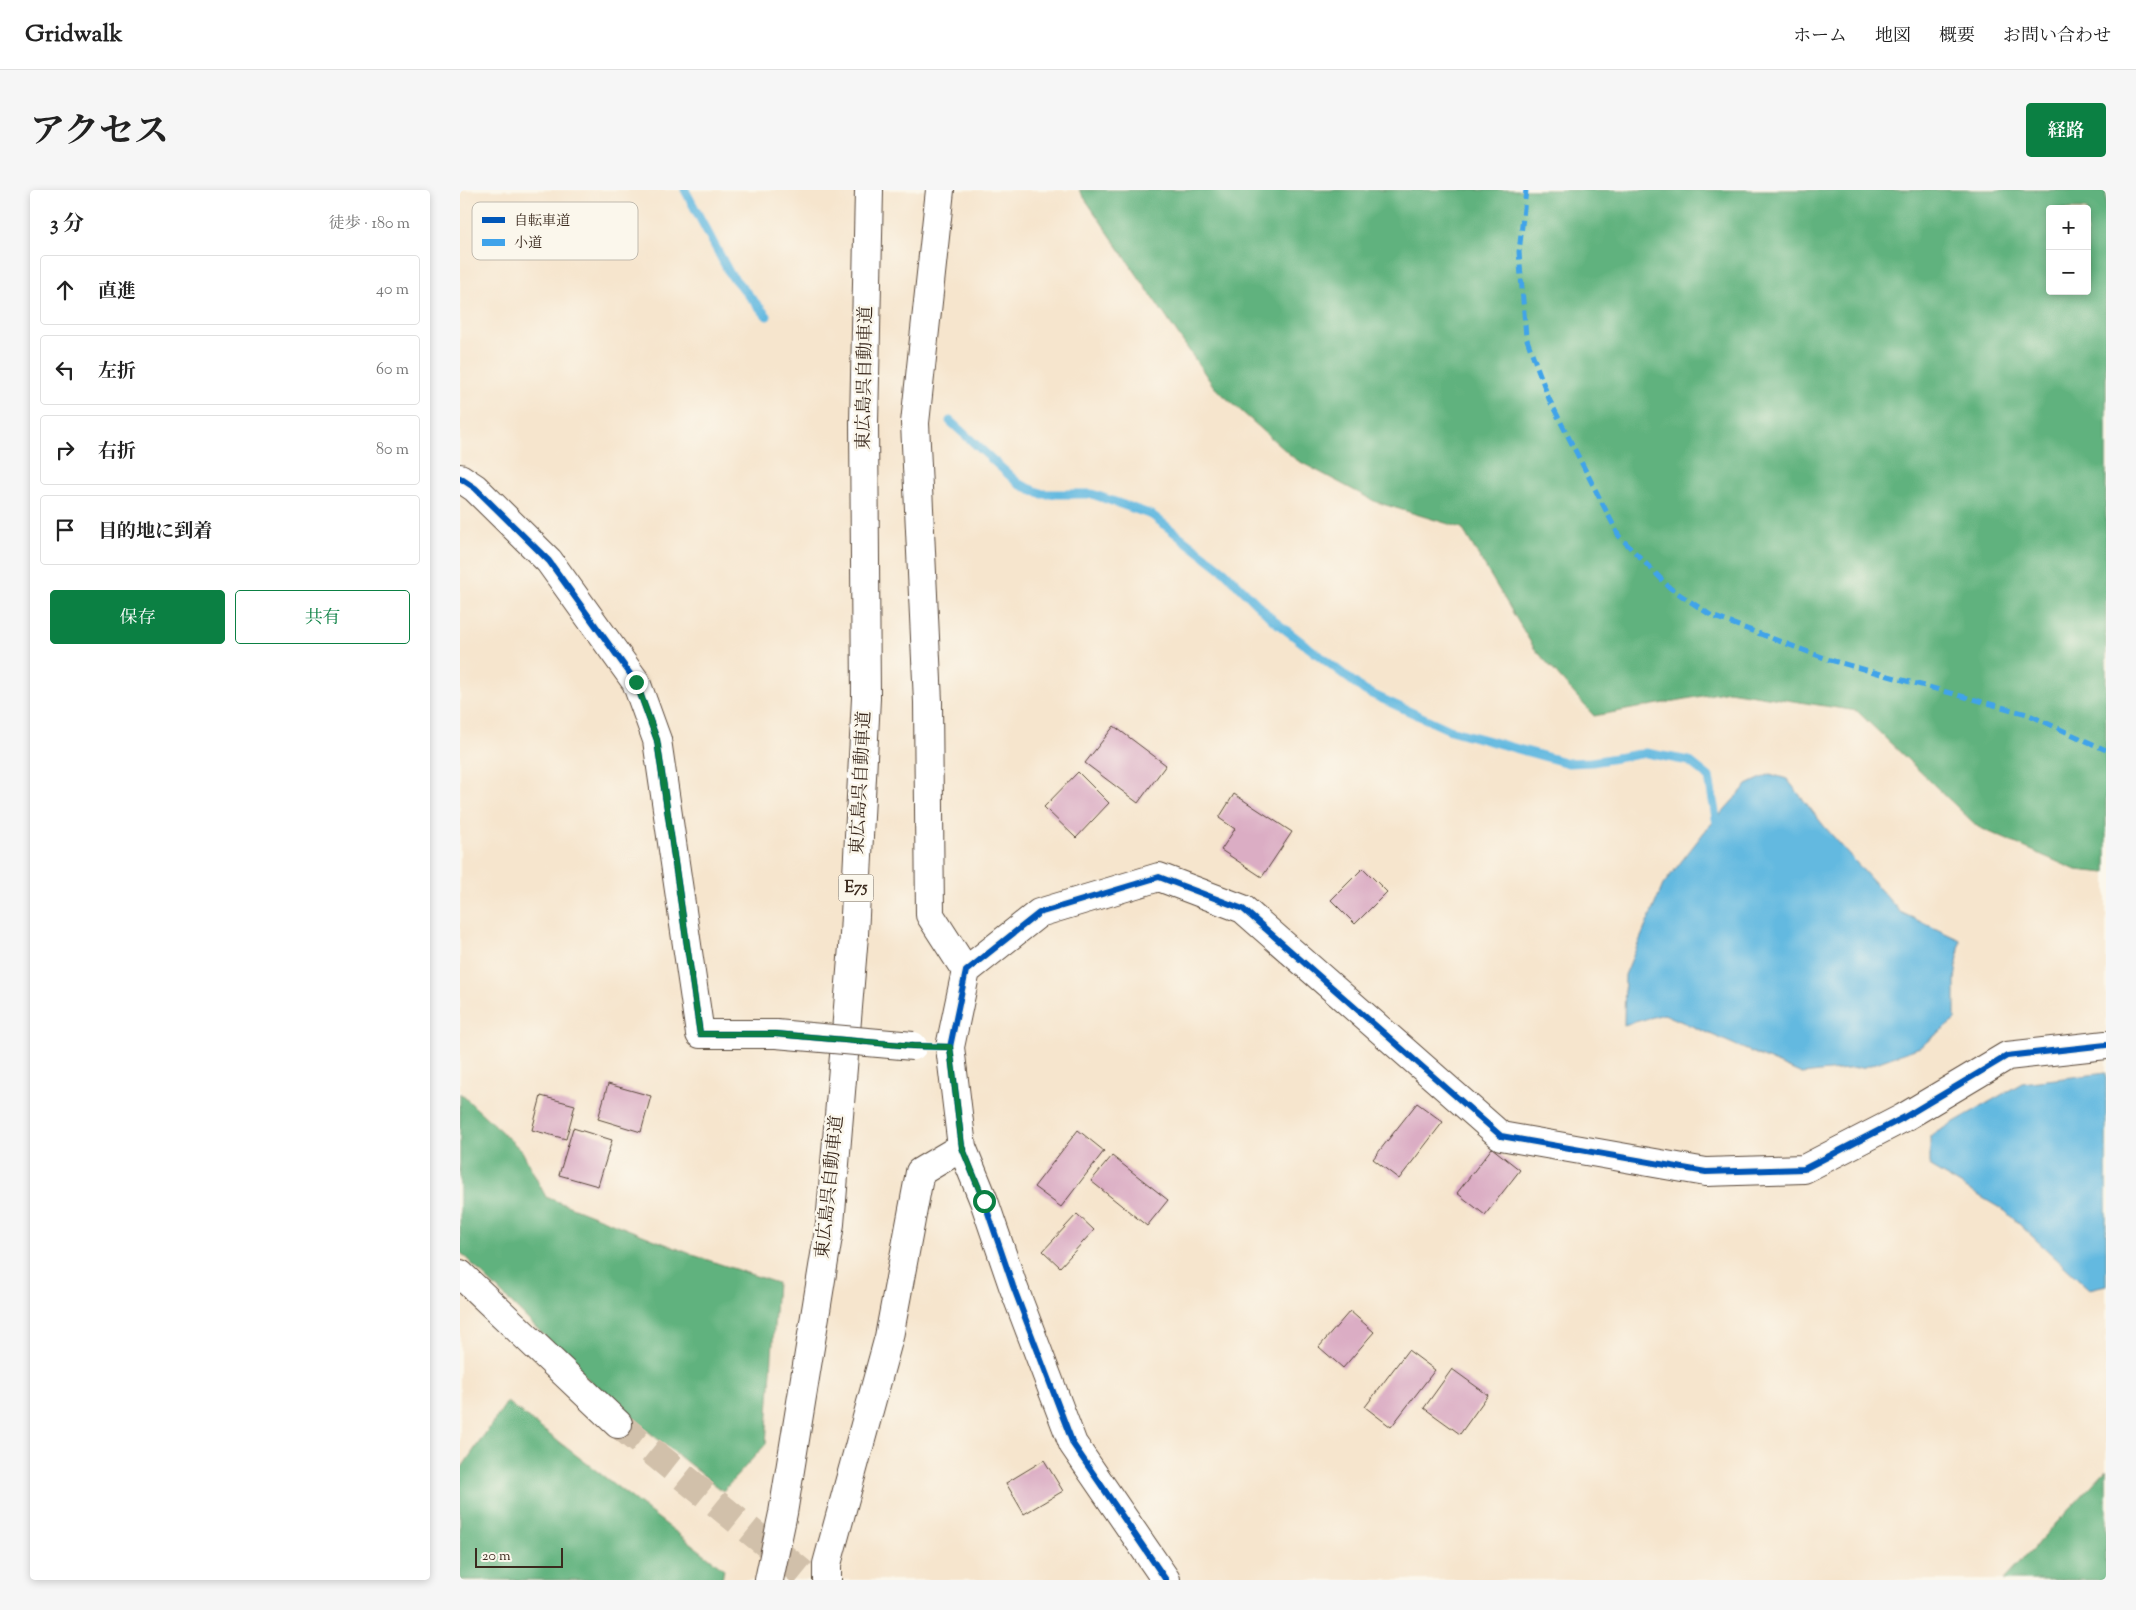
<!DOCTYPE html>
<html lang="ja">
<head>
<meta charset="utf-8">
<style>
  body { margin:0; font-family:"Sorts Mill Goudy","Noto Serif JP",serif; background:#f6f6f6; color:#222 }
  .controls { position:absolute; right:15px; top:15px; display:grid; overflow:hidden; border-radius:5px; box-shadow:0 2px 8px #0003 }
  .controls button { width:45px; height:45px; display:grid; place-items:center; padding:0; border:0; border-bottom:1px solid #e0e0e0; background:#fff; color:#222; font:25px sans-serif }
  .scale { position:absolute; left:15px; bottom:12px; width:88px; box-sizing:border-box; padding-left:5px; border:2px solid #3b2a1e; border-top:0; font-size:14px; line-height:18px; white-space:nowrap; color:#3b2a1e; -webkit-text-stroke:4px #fbf7ec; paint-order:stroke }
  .stop { position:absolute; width:15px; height:15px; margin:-11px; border:4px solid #0b8043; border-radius:50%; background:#fff }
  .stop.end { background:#0b8043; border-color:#fff; box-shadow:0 1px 5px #0008 }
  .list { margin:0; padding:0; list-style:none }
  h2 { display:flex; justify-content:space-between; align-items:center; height:65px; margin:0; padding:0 20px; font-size:21px }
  h2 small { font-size:16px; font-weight:400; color:#767676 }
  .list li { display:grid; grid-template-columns:32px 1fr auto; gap:15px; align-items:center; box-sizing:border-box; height:70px; margin:0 10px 10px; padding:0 10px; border:1px solid #e0e0e0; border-radius:5px }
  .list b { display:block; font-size:19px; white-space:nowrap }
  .list em { font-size:16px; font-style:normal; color:#767676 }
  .actions { display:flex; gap:10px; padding:15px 20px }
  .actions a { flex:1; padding:11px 0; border:1px solid #0b8043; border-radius:5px; text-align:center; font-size:18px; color:#0b8043 }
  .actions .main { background:#0b8043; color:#fff }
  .icon { flex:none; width:28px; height:28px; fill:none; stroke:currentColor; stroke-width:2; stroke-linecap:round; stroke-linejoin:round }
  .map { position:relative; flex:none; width:1646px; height:1390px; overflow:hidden; border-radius:5px }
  header { display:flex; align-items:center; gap:30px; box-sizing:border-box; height:70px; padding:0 25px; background:#fff; border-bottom:1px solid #e0e0e0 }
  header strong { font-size:24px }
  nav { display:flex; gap:28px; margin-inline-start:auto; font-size:18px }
  .intro { display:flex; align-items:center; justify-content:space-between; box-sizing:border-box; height:120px; padding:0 30px }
  h1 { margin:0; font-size:35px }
  .button { padding:12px 22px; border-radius:5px; background:#0b8043; color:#fff; font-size:18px; font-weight:700 }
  main { display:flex; gap:30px; padding:0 30px }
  aside { flex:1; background:#fff; border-radius:5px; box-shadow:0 2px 8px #0003 }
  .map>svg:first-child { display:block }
  .forest { fill:#60b27e; stroke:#4e6e4e; fill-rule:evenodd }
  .water { fill:#64b9e0; stroke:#50727f }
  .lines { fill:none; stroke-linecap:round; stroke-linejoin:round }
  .stream { stroke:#64b9e0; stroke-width:9 }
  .building { fill:#dbadc4 }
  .minor-tunnel { stroke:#d1c0aa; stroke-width:28; stroke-dasharray:28 14; stroke-linecap:butt }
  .minor-casing { stroke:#574638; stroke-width:30 }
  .motorway-casing { stroke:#574638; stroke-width:30 }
  .minor { stroke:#fff; stroke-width:28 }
  .motorway { stroke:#fff; stroke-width:28 }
  .minor-bridge-casing { stroke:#574638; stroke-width:30; stroke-linecap:butt }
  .minor-bridge { stroke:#fff; stroke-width:28 }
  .quiet { stroke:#3fa3ea; stroke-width:5; stroke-dasharray:10 5; stroke-linecap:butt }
  .cycleway-casing { stroke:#fbf7ec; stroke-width:9 }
  .cycleway { stroke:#0057b8; stroke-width:6 }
  .route { stroke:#0b8043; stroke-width:6 }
  .labels { text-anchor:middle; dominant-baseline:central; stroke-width:5; stroke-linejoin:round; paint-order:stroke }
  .shield { fill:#fbf7ec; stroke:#75685c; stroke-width:1 }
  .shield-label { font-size:16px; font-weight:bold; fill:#3b2a1e }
  .street-label { font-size:18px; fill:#3b2a1e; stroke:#fbf7ec }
  .key { fill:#fbf7ec; stroke:#c1baae; stroke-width:1 }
  .key-label { font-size:14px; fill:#3b2a1e }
</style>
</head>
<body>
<header>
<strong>Gridwalk</strong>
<nav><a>ホーム</a><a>地図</a><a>概要</a><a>お問い合わせ</a></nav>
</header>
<div class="intro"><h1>アクセス</h1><a class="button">経路</a></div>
<main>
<aside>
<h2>3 分<small>徒歩 · 180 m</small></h2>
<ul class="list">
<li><svg class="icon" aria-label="ahead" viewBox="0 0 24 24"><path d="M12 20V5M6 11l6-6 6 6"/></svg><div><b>直進</b></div><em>40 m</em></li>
<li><svg class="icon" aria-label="left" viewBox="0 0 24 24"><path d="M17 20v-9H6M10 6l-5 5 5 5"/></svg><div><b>左折</b></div><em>60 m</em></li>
<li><svg class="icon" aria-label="right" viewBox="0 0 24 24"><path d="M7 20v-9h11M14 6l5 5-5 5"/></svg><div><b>右折</b></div><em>80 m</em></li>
<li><svg class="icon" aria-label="arrive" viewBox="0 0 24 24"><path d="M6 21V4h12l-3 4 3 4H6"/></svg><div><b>目的地に到着</b></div></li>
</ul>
<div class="actions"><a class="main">保存</a><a>共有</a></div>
</aside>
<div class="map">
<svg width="1646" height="1390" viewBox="0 0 1646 1390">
  <rect width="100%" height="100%" fill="#fbf7ec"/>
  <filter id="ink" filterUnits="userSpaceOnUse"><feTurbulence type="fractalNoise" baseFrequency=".02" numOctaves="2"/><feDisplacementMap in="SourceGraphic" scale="10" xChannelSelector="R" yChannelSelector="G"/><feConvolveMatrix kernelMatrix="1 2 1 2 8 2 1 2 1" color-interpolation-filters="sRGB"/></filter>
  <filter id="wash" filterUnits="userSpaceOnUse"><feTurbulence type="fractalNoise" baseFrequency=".0096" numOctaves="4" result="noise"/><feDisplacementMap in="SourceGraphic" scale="20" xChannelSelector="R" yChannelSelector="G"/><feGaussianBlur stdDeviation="1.12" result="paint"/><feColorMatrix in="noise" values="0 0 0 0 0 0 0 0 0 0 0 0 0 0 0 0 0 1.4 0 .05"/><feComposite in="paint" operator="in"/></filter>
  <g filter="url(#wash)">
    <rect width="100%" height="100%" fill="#f6e5cd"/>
    <!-- forest -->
    <path class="forest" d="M619,0h1027v683l-30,-3 -98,-43 -121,-116 -128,-20 -135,25 -60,-68 -72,-120 -86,-26 -81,-43 -81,-72zM1590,19h37v82h-37z
      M0,903l62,58 24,46 150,59 81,27 -11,161 -43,47 -113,-90 -150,-149z
      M47,1212l217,167 -2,11h-262v-110z
      M1646,1280v110h-103z"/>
    <!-- water -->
    <path class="water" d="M1310,584l17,5 37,47 76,86 60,28 -5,40v40l-35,27 -55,20 -63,7 -138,-60 -40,11 1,-50 38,-90 42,-54 42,-46z
      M1646,883v212l-17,4 -84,-78 -75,-44v-31l92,-53z"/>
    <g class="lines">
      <!-- stream -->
      <path class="stream" d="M225,0l45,84 37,42
        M490,231l69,63 23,10h50l60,21 72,56 49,49 92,71 85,39 118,33 24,-1 54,-9 43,8 20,16 9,53"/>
    </g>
    <g id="blocks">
      <!-- building -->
      <path class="building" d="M654,536l52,39 -28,38 -53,-40z
        M618,582l31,31 -33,35 -32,-31z
        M774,604l58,38 -30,45 -41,-27 14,-21 -16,-11z
        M903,678l24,24 -32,32 -24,-24z
        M148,894l43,12 -10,36 -43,-13z
        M81,906l34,9 -9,34 -34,-9z
        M957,913l26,19 -44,57 -26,-20z
        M113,938l39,12 -14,46 -39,-11z
        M618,940l26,21 -43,56 -27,-20z
        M1032,958l28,22 -35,45 -28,-22z
        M652,966l56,44 -21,26 -56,-45z
        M617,1024l17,16 -34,37 -17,-16z
        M890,1121l24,21 -31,36 -24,-21z
        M948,1160l27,20 -44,57 -26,-20z
        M992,1179l36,26 -28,39 -36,-26z
        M584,1270l19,31 -39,23 -18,-31z"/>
    </g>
  </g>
  <g filter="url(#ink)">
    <use href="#blocks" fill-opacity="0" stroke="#574638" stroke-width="1"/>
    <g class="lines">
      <!-- minor-tunnel -->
      <path class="minor-tunnel" d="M158,1234l193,156"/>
      <!-- minor casing -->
      <g class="minor-casing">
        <path id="minor" d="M480,0l-25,233 13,279 2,213 36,56
          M0,288l15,10 74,73 87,121 21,58 43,294h76
          M0,1084l158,150
          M367,1390v-16l62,-227 31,-165 42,-25
          M706,1390l-93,-136 -60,-158 -29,-85 -22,-54 -12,-100 16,-76 73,-58 120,-36 84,32 258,227 205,36 98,-3 99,-51 104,-62 99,-11"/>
      </g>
      <!-- motorway casing -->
      <g class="motorway-casing">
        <path id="motorway" d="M309,1390l14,-67 47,-289 24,-289 12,-237 -2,-275 5,-233"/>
      </g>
      <!-- minor -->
      <use href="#minor" class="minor"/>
      <!-- motorway -->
      <use href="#motorway" class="motorway"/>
      <!-- minor-bridge casing -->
      <g class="minor-bridge-casing">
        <path id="minor-bridge" d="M316,844l137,12"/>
      </g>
      <!-- minor-bridge -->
      <use href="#minor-bridge" class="minor-bridge"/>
      <!-- quiet -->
      <path class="quiet" d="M1066,0l-7,62 7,85 23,62 70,137 51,52 42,28 118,44 197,54 79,36"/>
      <!-- cycleway casing -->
      <g class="cycleway-casing">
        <path id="cycleway" d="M0,288l15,10 74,73 87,121 21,58 43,294h76l137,12 37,1
          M706,1390l-93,-136 -60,-158 -29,-85 -22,-54 -12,-100 16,-76 73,-58 120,-36 84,32 258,227 205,36 98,-3 99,-51 104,-62 99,-11"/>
      </g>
      <!-- cycleway -->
      <use href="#cycleway" class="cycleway"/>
    </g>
  </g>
  <g class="lines" filter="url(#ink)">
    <!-- route -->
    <path class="route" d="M176,492l21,58 43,294h76l137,12 37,1 12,100 22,54"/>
  </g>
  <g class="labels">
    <!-- shield labels -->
    <rect class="shield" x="378.5" y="684.5" width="35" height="27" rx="4"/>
    <g class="shield-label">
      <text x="396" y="698">E75</text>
    </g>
    <!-- street labels -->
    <g class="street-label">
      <text transform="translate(406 188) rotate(-89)">東広島呉自動車道</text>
      <text transform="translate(402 593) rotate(-87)">東広島呉自動車道</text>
      <text transform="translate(371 997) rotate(-84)">東広島呉自動車道</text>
    </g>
  </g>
  <!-- legend -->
  <rect x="12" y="12" width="166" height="58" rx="8" class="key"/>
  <rect x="22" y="27" width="23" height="6" fill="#0057b8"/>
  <rect x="22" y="49" width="23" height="7" fill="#3fa3ea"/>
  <g class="key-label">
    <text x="54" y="35">自転車道</text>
    <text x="54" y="57">小道</text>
  </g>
</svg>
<div class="controls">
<button>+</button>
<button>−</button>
</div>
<div class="scale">20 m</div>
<div class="stop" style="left:524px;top:1011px"></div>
<div class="stop end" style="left:176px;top:492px"></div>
</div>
</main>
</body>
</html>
